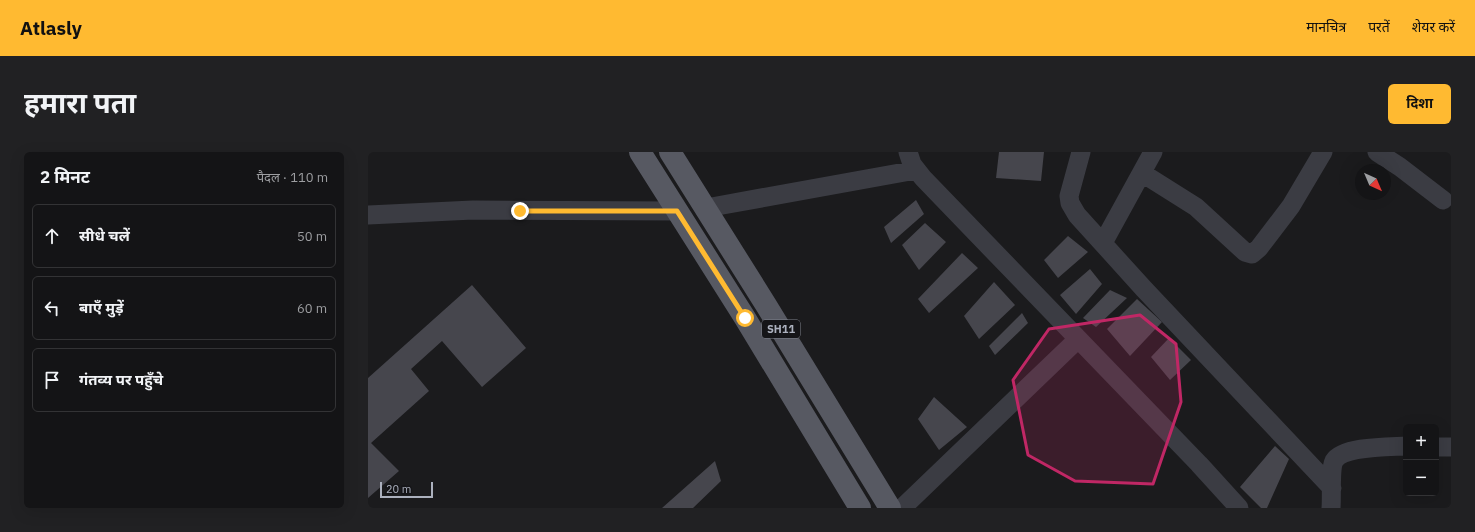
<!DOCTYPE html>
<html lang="hi">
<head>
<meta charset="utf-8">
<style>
  body { margin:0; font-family:"IBM Plex Sans","Noto Sans Devanagari",sans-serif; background:#212123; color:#f1f3f6 }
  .controls { position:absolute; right:12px; bottom:12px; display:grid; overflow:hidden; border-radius:6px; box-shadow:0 4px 16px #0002 }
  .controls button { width:36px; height:36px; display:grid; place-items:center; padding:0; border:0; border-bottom:1px solid #333335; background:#141416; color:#f1f3f6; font:20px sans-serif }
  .compass { position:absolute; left:987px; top:12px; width:36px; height:36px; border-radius:50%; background:#141416; box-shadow:0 4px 16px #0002; rotate:136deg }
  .scale { position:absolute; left:12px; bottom:10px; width:53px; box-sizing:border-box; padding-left:4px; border:2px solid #acb1be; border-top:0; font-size:11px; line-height:14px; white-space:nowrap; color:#acb1be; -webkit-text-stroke:3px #151518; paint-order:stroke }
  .stop { position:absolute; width:12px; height:12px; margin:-9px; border:3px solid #ffba31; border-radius:50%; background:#fff }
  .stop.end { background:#ffba31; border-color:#fff; box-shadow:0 1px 4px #0008 }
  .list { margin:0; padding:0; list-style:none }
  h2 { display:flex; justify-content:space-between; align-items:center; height:52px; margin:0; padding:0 16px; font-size:17px }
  h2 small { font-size:13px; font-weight:400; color:#9d9ea1 }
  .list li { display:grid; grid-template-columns:26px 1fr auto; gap:12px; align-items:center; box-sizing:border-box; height:64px; margin:0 8px 8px; padding:0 8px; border:1px solid #333335; border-radius:6px }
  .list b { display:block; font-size:15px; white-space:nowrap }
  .list em { font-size:13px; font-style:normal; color:#9d9ea1 }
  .icon { flex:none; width:22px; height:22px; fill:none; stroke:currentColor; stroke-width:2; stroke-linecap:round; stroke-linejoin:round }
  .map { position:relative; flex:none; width:1083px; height:356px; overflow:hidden; border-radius:6px }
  header { display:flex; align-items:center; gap:24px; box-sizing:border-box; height:56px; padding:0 20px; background:#ffba31; color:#111 }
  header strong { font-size:19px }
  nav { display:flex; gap:22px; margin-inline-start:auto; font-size:14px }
  .intro { display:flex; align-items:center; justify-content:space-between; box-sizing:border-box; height:96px; padding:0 24px }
  h1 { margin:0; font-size:28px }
  .button { padding:10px 18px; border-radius:6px; background:#ffba31; color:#111; font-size:14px; font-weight:700 }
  main { display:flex; gap:24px; padding:0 24px }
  aside { flex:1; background:#141416; border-radius:6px; box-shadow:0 4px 16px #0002 }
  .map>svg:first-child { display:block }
  .building { fill:#46464d }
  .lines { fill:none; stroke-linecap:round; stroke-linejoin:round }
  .minor { stroke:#3b3c43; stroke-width:19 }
  .major { stroke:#575962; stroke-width:22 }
  .route { stroke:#ffba31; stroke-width:5 }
  .marked { fill:#c02765; fill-opacity:0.2; stroke:#c02765; stroke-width:3; stroke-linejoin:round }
  .labels { text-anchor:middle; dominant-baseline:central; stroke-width:4; stroke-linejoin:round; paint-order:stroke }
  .shield { fill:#151518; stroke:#7f828c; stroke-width:1 }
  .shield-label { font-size:11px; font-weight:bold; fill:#acb1be }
</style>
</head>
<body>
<header>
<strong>Atlasly</strong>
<nav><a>मानचित्र</a><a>परतें</a><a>शेयर करें</a></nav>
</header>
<div class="intro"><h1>हमारा पता</h1><a class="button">दिशा</a></div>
<main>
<aside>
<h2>2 मिनट<small>पैदल · 110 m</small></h2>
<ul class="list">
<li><svg class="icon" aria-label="ahead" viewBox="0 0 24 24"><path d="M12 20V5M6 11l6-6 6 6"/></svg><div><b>सीधे चलें</b></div><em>50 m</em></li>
<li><svg class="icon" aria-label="left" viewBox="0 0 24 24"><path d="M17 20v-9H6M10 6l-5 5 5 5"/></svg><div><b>बाएँ मुड़ें</b></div><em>60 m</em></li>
<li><svg class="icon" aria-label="arrive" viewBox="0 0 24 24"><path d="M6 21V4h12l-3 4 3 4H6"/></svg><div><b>गंतव्य पर पहुँचे</b></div></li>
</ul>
</aside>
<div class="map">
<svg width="1083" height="356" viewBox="0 0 1083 356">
  <rect width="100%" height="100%" fill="#1b1b1d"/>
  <!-- building -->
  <path class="building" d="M631,0h45l-3,29 -45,-3z
    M548,48l8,14 -33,29 -7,-16z
    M557,71l21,19 -27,28 -17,-25z
    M700,84l20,16 -30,26 -14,-18z
    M594,101l16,15 -49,45 -11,-14z
    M722,117l12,15 -26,30 -16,-19z
    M626,130l21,23 -36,34 -15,-23z
    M104,133l54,63 -44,39 -40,-46 -31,28 18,22 -58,52 28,28 -31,27v-120z
    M742,138l17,8 -31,29 -13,-9z
    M769,147l25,23 -32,34 -23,-27z
    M654,161l6,10 -33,32 -6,-9z
    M801,186l22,22 -21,20 -19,-23z
    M566,245l33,30 -28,23 -21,-31z
    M907,294l14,13 -22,49h-6l-21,-21z
    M347,309l6,20 -28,27h-31z"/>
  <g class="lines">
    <!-- minor -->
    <path class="minor" d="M540,0l4,12 11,14 276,286 40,44
      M713,0l-12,44 1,7 7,12 67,74 188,199
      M1009,0l23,15 43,33
      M774,21l54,34 49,45 7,2 7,-6 32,-42 32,-54
      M338,56l210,-38
      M0,63l105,-5 204,1
      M735,91l50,-91
      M1068,295h15
      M534,356l176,-169
      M963,356c1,-10 -1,-39 3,-47 9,-15 56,-14 72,-15"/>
    <!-- major -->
    <path class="major" d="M272,0l105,166 115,190
      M302,0l96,153 124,203"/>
  </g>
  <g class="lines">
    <!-- route -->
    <path class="route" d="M152,59h157l68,107"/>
  </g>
  <!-- marked area -->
  <path class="marked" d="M772,163l36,29 5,58 -28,82 -78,-3 -47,-26 -15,-75 36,-51z"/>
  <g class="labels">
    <!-- shield labels -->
    <rect class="shield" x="394" y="168" width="38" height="18" rx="3"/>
    <g class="shield-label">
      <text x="413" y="177">SH11</text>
    </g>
  </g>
</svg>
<div class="controls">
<button>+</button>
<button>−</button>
</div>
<svg class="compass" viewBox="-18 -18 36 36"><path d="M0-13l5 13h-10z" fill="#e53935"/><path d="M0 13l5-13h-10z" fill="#9d9ea1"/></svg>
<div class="scale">20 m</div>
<div class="stop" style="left:377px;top:166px"></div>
<div class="stop end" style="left:152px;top:59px"></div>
</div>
</main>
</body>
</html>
